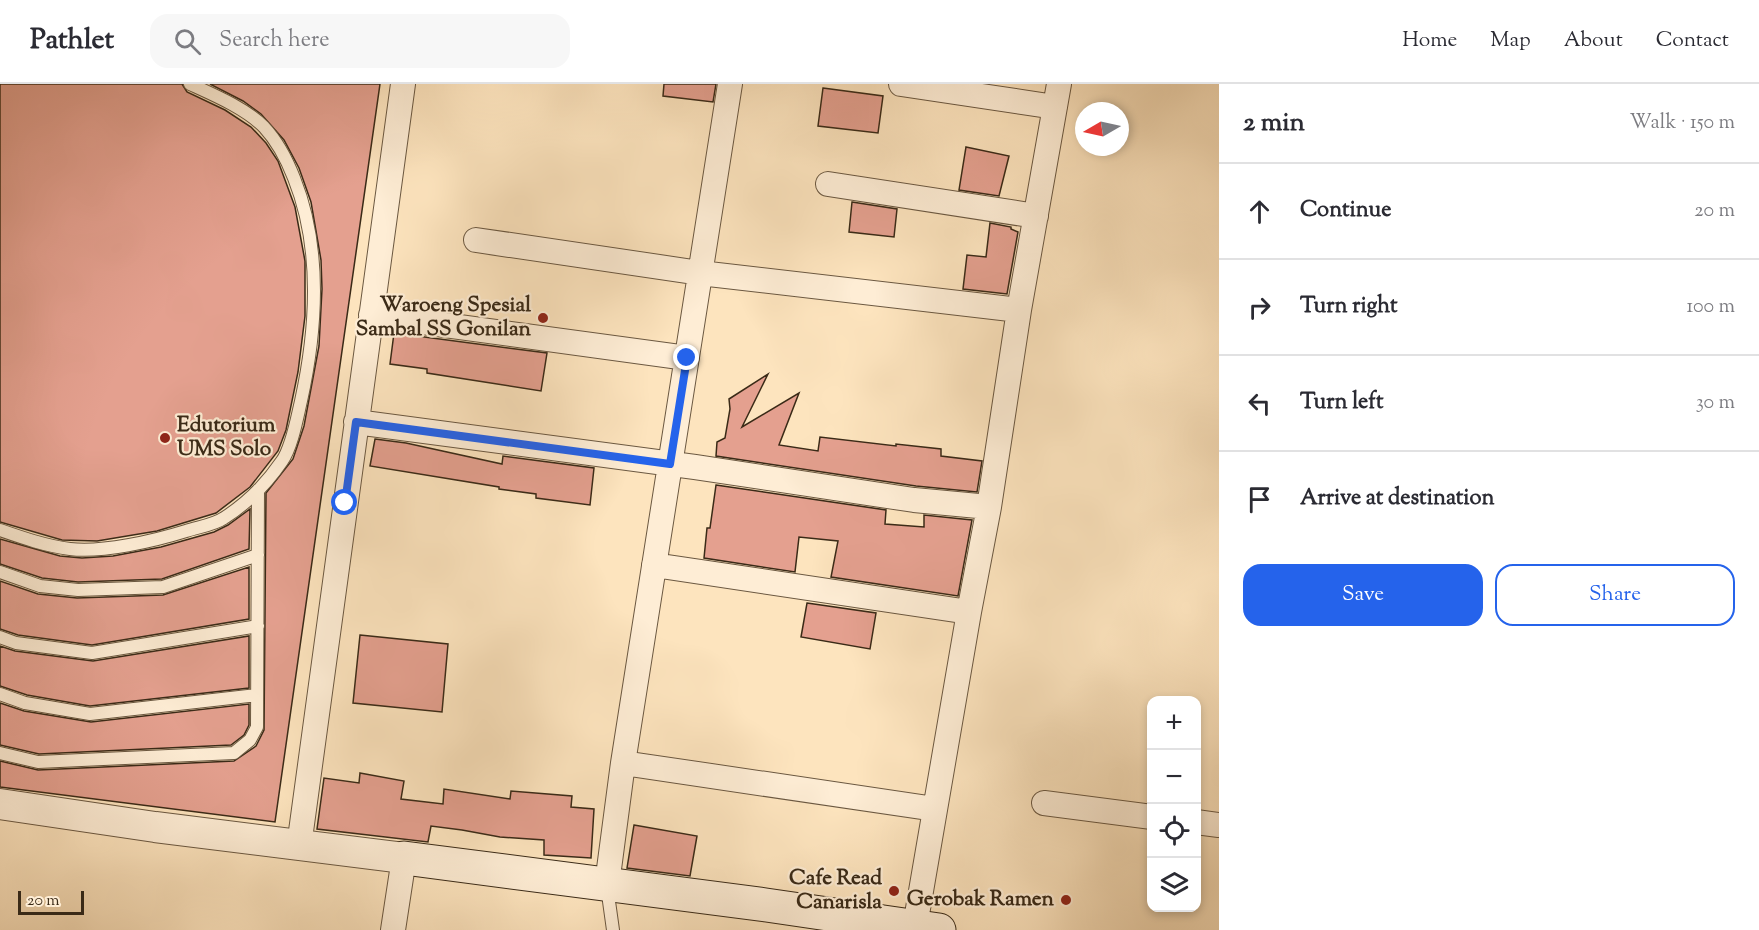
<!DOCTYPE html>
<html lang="en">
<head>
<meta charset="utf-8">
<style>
  body { margin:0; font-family:"Sorts Mill Goudy",serif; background:#f7f7f7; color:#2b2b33 }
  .controls { position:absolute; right:18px; bottom:18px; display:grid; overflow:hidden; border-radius:12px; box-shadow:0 3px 9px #0003 }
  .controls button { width:54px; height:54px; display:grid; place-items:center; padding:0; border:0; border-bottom:2px solid #e1e1e2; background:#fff; color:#2b2b33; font:30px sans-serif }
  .compass { position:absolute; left:1075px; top:18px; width:54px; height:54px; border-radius:50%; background:#fff; box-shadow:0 3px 9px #0003; rotate:261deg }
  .scale { position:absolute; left:18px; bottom:15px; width:66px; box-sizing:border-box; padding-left:6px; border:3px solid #3a2a17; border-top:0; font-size:16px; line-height:21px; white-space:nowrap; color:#3a2a17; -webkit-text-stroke:4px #feedd5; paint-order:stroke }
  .stop { position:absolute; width:18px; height:18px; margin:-14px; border:4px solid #2563eb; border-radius:50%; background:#fff }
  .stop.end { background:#2563eb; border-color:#fff; box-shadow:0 2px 6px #0008 }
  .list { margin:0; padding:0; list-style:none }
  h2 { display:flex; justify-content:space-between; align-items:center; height:78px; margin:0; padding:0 24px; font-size:26px }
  h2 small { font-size:20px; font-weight:400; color:#7c7c81 }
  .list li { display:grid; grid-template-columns:39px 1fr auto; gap:18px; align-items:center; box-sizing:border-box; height:96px; padding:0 24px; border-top:2px solid #e1e1e2 }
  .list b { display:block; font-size:22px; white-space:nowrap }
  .list em { font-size:20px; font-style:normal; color:#7c7c81 }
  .actions { display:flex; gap:12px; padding:18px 24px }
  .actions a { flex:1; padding:14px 0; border:2px solid #2563eb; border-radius:18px; text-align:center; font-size:21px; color:#2563eb }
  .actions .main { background:#2563eb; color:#fff }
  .icon { flex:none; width:33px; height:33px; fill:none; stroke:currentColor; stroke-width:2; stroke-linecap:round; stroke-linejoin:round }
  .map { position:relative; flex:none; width:1219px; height:846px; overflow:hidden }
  header { display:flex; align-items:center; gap:36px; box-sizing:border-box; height:84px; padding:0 30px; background:#fff; border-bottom:2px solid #e1e1e2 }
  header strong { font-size:28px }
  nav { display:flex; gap:33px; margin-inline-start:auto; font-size:21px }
  .search { width:420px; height:54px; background:#f7f7f7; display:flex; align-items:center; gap:15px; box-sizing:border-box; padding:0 21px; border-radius:18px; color:#7c7c81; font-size:22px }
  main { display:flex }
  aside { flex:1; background:#fff }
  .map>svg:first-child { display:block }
  .building { fill:#e4a08f; stroke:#3a2a17; stroke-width:1.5 }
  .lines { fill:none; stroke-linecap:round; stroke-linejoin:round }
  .service-casing { stroke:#6b5841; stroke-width:14 }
  .minor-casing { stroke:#6b5841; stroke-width:26 }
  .tertiary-casing { stroke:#6b5841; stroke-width:32 }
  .secondary-casing { stroke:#3a2a17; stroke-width:35 }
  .service { stroke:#feedd5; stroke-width:12 }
  .minor { stroke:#feedd5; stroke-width:24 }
  .tertiary { stroke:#feedd5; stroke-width:30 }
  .secondary { stroke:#feedd5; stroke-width:33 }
  .route { stroke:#2563eb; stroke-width:8 }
  .poi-dot { fill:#8f2418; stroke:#feedd5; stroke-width:2 }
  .labels { text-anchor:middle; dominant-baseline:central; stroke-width:4.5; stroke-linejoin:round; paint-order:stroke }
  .poi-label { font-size:21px; font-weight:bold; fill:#3a2a17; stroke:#feedd5; text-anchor:end }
</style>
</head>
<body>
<header>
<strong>Pathlet</strong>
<div class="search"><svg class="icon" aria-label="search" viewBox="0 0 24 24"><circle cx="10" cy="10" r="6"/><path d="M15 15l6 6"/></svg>Search here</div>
<nav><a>Home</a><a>Map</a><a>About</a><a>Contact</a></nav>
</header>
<main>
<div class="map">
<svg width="1219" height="846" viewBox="0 0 1219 846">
  <rect width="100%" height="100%" fill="#fde4be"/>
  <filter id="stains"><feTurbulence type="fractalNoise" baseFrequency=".00333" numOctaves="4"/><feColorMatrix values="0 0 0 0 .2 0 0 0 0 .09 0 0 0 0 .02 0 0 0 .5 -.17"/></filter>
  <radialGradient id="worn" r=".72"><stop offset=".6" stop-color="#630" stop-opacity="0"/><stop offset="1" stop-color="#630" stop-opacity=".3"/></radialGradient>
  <!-- building -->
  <path class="building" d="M0,0h182l5,8 38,18 26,17 15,16 12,18 17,46 10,54v55l-7,56 -12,58 -8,21 -28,36 -34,26 -59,18 -60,10 -35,-1 -62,-18z
    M210,0h170l-105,738 -275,-35v-26l38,9 196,-9 22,-15 8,-16 2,-237 27,-34 11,-33 15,-80 3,-57 -1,-29 -10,-58 -12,-34 -15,-28 -23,-26 -18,-13z
    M664,0h52l-3,18 -50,-6z
    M823,4l60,8 -5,37 -60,-7z
    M966,63l43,9 -10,40 -40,-6z
    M852,118l45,7 -3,28 -45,-5z
    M990,139l21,4v2l7,3 -11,62 -44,-5 4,-34 19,2z
    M394,249l153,20 -6,38 -114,-18v-4l-37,-5z
    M768,290l-26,53 57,-34 -20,52 39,6 2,-14 76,9v-2l45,5v7l41,5 -5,31 -61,-6 -200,-30 1,-14 8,-4 5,-29 -1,-10z
    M375,355l31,4 96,21 1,-8 91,12 -4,37 -54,-7v-4l-37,-5v-2l-129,-21z
    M716,401l170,25 -1,14 39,3v-12l48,5 -14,76 -127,-19 7,-36 -39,-4 -4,35 -91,-14 3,-30h3z
    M250,425l-1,40 -87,30 -84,3 -36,-4 -42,-14v-25l60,17 22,2 31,-2 48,-9 53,-15 14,-7z
    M249,483v52l-157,26 -74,-10 -18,-6v-48l38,13 39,4 86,-3z
    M807,519l69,10 -6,36 -69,-12z
    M360,551l88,9 -6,68 -89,-9z
    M249,552v52l-159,18 -63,-11 -27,-9v-40l15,5 78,10z
    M0,619l24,8 67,11 158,-18v21l-5,10 -13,10 -192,9 -39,-9z
    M360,689l44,8 -3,18 42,5 1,-15 66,10 1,-8 61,5 -1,11 23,2 -3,49 -47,-3v-15l-44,-3 -38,-7 -31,-4 -3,16 -111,-13 7,-51 35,5z
    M634,741l63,11 -7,40 -63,-8z"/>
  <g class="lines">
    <!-- service casing -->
    <g class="service-casing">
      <path id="service" d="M0,446c23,8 46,16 70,19 32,4 84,-8 116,-18 12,-4 28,-6 38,-13 22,-14 43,-35 58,-57 10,-14 15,-43 19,-60 16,-73 21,-153 -7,-223 -7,-18 -17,-37 -30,-51 -19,-19 -50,-32 -74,-43
        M0,488l40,14 38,4 85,-3 95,-32
        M0,553l16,6 76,10 166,-27
        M0,610l25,9 65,11 167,-19
        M0,669l38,9 196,-9 16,-13 7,-13 1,-237
        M607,803l6,43"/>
    </g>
    <!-- minor casing -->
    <g class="minor-casing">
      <path id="minor" d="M901,0l154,23
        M828,100l208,32
        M476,156l224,33 319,37
        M371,231l316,43
        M356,338l339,45 219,33 75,7
        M654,481l315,47
        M623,679l312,46
        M1044,719l108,14
        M1196,738l23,3
        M299,762l104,-762
        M607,800l16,-121 107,-679
        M915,842l54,-314 20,-105 30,-197 40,-226
        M393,846l11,-72"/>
    </g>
    <!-- tertiary casing -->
    <g class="tertiary-casing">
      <path id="tertiary" d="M0,720l155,23 249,31"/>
    </g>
    <!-- secondary casing -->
    <g class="secondary-casing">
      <path id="secondary" d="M404,774l362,47 173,25"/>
    </g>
    <!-- service -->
    <use href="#service" class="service"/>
    <!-- minor -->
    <use href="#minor" class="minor"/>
    <!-- tertiary -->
    <use href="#tertiary" class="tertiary"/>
    <!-- secondary -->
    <use href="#secondary" class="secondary"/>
  </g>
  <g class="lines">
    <!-- route -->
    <path class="route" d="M345,419l11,-81 314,42 17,-106"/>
  </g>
  <!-- markers -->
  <g class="poi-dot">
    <circle cx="543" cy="234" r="6"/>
    <circle cx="165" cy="354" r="6"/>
    <circle cx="894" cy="807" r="6"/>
    <circle cx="1066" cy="816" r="6"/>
  </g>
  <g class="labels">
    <!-- poi labels -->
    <g class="poi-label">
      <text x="531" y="222">Waroeng Spesial<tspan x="531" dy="24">Sambal SS Gonilan</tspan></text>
      <text x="177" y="342" text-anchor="start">Edutorium<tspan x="177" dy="24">UMS Solo</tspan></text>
      <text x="882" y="795">Cafe Read<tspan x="882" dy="24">Canarisla</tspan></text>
      <text x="1054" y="816">Gerobak Ramen</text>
    </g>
  </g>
  <rect width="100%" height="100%" filter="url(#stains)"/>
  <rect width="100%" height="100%" fill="url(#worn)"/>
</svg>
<div class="controls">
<button>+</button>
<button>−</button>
<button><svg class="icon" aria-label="locate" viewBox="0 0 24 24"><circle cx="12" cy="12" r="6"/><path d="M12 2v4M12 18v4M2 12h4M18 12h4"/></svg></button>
<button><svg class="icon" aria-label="layers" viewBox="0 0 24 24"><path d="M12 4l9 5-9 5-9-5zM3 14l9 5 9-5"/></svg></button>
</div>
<svg class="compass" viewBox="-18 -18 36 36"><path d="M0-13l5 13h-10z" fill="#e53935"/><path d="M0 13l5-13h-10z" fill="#7c7c81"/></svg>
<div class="scale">20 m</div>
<div class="stop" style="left:345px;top:419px"></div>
<div class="stop end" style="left:687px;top:274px"></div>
</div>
<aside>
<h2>2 min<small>Walk · 150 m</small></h2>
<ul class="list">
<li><svg class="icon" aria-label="ahead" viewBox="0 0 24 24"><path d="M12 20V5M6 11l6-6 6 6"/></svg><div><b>Continue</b></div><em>20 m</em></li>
<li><svg class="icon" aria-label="right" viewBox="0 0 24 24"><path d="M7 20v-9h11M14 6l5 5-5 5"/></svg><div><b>Turn right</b></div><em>100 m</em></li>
<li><svg class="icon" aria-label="left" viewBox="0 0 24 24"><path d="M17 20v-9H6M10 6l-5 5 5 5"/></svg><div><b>Turn left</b></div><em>30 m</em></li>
<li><svg class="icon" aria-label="arrive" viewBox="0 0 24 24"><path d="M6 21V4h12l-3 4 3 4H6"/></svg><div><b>Arrive at destination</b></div></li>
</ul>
<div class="actions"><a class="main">Save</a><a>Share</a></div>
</aside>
</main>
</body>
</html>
